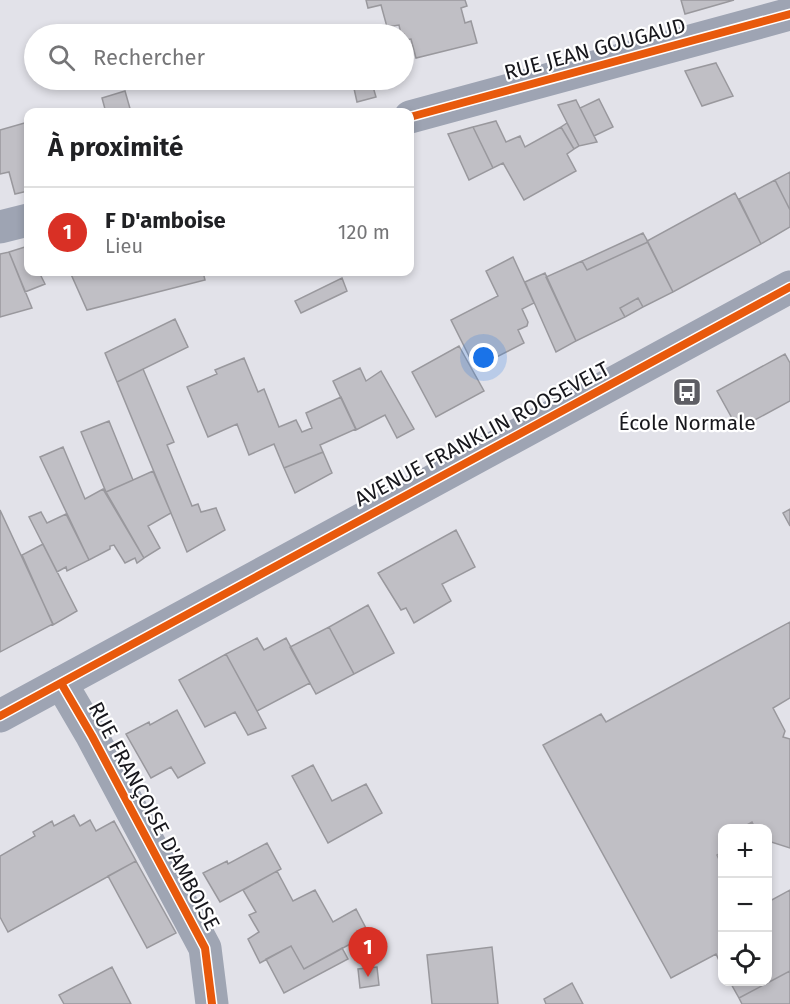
<!DOCTYPE html>
<html lang="fr">
<head>
<meta charset="utf-8">
<style>
  body { margin:0; font-family:"Fira Sans",sans-serif; background:#f6f6f6; color:#202124 }
  .controls { position:absolute; right:18px; bottom:18px; display:grid; overflow:hidden; border-radius:12px; box-shadow:0 3px 9px #0003 }
  .controls button { width:54px; height:54px; display:grid; place-items:center; padding:0; border:0; border-bottom:2px solid #e0e0e0; background:#fff; color:#202124; font:30px sans-serif }
  .you { position:absolute; left:484px; top:358px; width:21px; height:21px; margin:-15px; border:4px solid #fff; border-radius:50%; background:#1a73e8; box-shadow:0 0 0 9px #1a73e833 }
  .badge { display:grid; place-items:center; width:39px; height:39px; border-radius:50%; background:#d93025; color:#fff; font-size:20px; font-weight:700 }
  .pin { position:absolute; translate:-50% -50px; filter:drop-shadow(0 2px 3px #0008) }
  .pin::after { content:''; position:absolute; top:32px; width:21px; height:18px; background:inherit; clip-path:polygon(0 0,100% 0,50% 100%) }
  .list { margin:0; padding:0; list-style:none }
  h2 { display:flex; justify-content:space-between; align-items:center; height:78px; margin:0; padding:0 24px; font-size:26px }
  h2 small { font-size:20px; font-weight:400; color:#757577 }
  .list li { display:grid; grid-template-columns:39px 1fr auto; gap:18px; align-items:center; box-sizing:border-box; height:90px; padding:0 24px; border-top:2px solid #e0e0e0 }
  .list b { display:block; font-size:22px; white-space:nowrap }
  .list p { margin:0; font-size:20px; white-space:nowrap; color:#757577 }
  .list em { font-size:20px; font-style:normal; color:#757577 }
  .icon { flex:none; width:33px; height:33px; fill:none; stroke:currentColor; stroke-width:2; stroke-linecap:round; stroke-linejoin:round }
  .map { position:relative; flex:none; width:790px; height:1004px; overflow:hidden }
  .search { position:absolute; background:#fff; box-shadow:0 3px 9px #0003; left:24px; top:24px; width:390px; height:66px; display:flex; align-items:center; gap:15px; box-sizing:border-box; padding:0 21px; border-radius:33px; color:#757577; font-size:22px }
  .panel { position:absolute; background:#fff; box-shadow:0 3px 9px #0003; left:24px; top:108px; width:390px; height:168px; border-radius:12px }
  .map>svg:first-child { display:block }
  .building { fill:#c0bfc5; stroke:#99989d; stroke-width:1.5 }
  .lines { fill:none; stroke-linecap:round; stroke-linejoin:round }
  .minor { stroke:#9fa5b3; stroke-width:33 }
  .secondary { stroke:#9ea4b3; stroke-width:33 }
  .cycleway-casing { stroke:#fff; stroke-width:11 }
  .cycleway { stroke:#e8590c; stroke-width:8 }
  .labels { text-anchor:middle; dominant-baseline:central; stroke-width:4.5; stroke-linejoin:round; paint-order:stroke }
  .street-label { font-size:21px; fill:#17171c; stroke:#fff }
  .poi-label { font-size:21px; fill:#17171c; stroke:#fff }
</style>
</head>
<body>
<div class="map">
<svg width="790" height="1004" viewBox="0 0 790 1004">
  <rect width="100%" height="100%" fill="#e2e2e9"/>
  <!-- building -->
  <path class="building" d="M366,0h99l2,6 -6,2 4,15 6,-2 6,22 -61,15 -5,-19 -7,1v-6h-3l-2,-9 -12,2 -6,-22 -13,3z
    M681,0h53l-49,14z
    M716,63l17,33 -31,10 -17,-35z
    M371,80l5,17 -19,5 -4,-18z
    M125,91l6,21h-39l13,-3 -3,-11z
    M599,99l14,28 -19,9 -14,-28z
    M576,100l21,42 -18,4 -21,-41z
    M496,121l10,21 14,-6 5,11 36,-20 13,22 -7,5 9,17 -52,29 -21,-37 -10,5 -20,-41z
    M28,122v69l-13,3 -6,-22 -9,2v-44z
    M567,123l12,23 -5,3 -13,-22z
    M473,127l20,41 -24,12 -21,-46z
    M790,172v38l-15,-30z
    M775,180l15,30v17l-29,17 -22,-45z
    M735,193l26,51 -88,48 -26,-51z
    M643,233l5,9 -61,28 -5,-9z
    M648,242l25,50 -30,15 -5,-9 -18,10 5,9 -49,24 -30,-64 36,-16 5,9z
    M28,246v26h11l6,12 -20,8 -16,-40z
    M9,252l23,56 -32,9v-63z
    M513,257l21,46 -12,6 6,13 -1,4 -9,4 6,13 -49,25 -24,-48 47,-24 -12,-25z
    M70,272h133l2,8 -118,30z
    M545,273l31,68 -20,11 -31,-70z
    M342,278l5,13 -46,22 -6,-12z
    M638,298l5,9 -18,10 -5,-9z
    M175,319l13,28 -71,35 -12,-29z
    M459,346l25,45 -48,26 -24,-45z
    M785,354l5,9v38l-52,28 -21,-38z
    M244,358l14,34 6,-3 15,38 17,-7 6,12 10,-4 -6,-15 35,-16 15,32 -36,16 3,7 -39,16 -10,-24 -25,11 -12,-31 -29,13 -21,-50 30,-13 -2,-4z
    M360,368l6,13 15,-10 33,58 -17,9 -12,-23 -29,15 -23,-49z
    M143,369l31,73 -7,3 25,61 6,-2 3,8 15,-4 9,22 -38,22 -70,-170z
    M109,421l24,59 -27,12 -25,-60z
    M63,447l22,52 18,-10 41,69 -7,5 -2,-5 -10,5 -11,-18 -4,1v3l-21,11 -49,-103z
    M323,452l9,21 -37,20 -11,-25z
    M153,471l18,42 -23,13 12,22 -16,10 -38,-66z
    M790,509v17l-7,-13z
    M0,510l53,114 -53,28z
    M41,512l6,11 19,-9 23,46 -22,11 -1,-4 -9,5 -28,-55z
    M456,530l19,37 -33,17 9,17 -37,22 -8,-15 -5,2 -23,-37z
    M43,544l34,67 -24,14 -31,-70z
    M368,605l26,48 -40,21 -25,-47z
    M790,622v76l-17,10 12,23 -2,6 7,2v109l-22,-7v-13h-13l-3,-6 -7,4 1,2h-24v24l-5,3 5,11v101l-6,-13 -45,24 -128,-233 58,-31 5,8z
    M329,627l25,47 -38,20 -26,-47z
    M257,638l7,12 22,-12 24,45 -53,28 -31,-57z
    M226,654l31,57 9,17 -18,7 -13,-23 -30,15 -26,-47z
    M177,710l28,53 -27,15 -7,-11 -20,11 -25,-44 23,-12 1,3z
    M313,765l19,36 34,-17 16,29 -54,30 -36,-67z
    M74,815l6,11 10,-6 6,11 18,-10 22,40 -128,71 -8,-15v-61l35,-20 -2,-4 19,-11 2,5z
    M267,843l14,26 -61,33 -17,-29 24,-12 1,3z
    M136,861l40,72 -29,15 -39,-72z
    M277,871l16,30 22,-11 18,32 23,-13 13,25 -65,35 -13,-23 -31,17 -12,-24 11,-7 -10,-17 7,-3 -13,-22z
    M790,890v81l-51,27 -9,-16h38v-80z
    M291,946l13,23 38,-21 6,11 -64,34 -18,-34z
    M492,947l6,57h-66l-5,-49z
    M112,967l19,37h-67l-5,-9z
    M377,967l2,18 -19,3 -2,-19z
    M790,971v33h-48l-3,-6z
    M572,983l11,21h-37l-2,-5z"/>
  <g class="lines">
    <!-- minor -->
    <path class="minor" d="M61,683l31,53 113,212 7,56"/>
    <!-- secondary -->
    <path class="secondary" d="M410,117l380,-103
      M0,227l28,-7
      M0,716l790,-429"/>
    <!-- cycleway casing -->
    <g class="cycleway-casing">
      <path id="cycleway" d="M410,117l380,-103
        M61,683l31,53 113,212 7,56
        M0,716l790,-429"/>
    </g>
    <!-- cycleway -->
    <use href="#cycleway" class="cycleway"/>
  </g>
  <!-- icons -->
  <defs>
    <g id="bus-square" transform="scale(1.5)"><rect x="-9" y="-9" width="18" height="18" rx="4" fill="#5e5e64" stroke="#fff"/><path d="M-5-6H5V4H4V6H2V4H-2V6H-4V4H-5ZM-3.5-4V0h7V-4ZM-3.5 1.2v1.5H-2V1.2ZM2 1.2v1.5H3.5V1.2Z" fill="#fff"/></g>
  </defs>
  <g fill-rule="evenodd">
    <use href="#bus-square" x="687" y="392"/>
  </g>
  <g class="labels">
    <!-- street labels -->
    <g class="street-label">
      <text transform="translate(595 49) rotate(-15)">RUE JEAN GOUGAUD</text>
      <text transform="translate(482 434) rotate(-28)">AVENUE FRANKLIN ROOSEVELT</text>
      <text transform="translate(154 816) rotate(62)">RUE FRANÇOISE D'AMBOISE</text>
    </g>
    <!-- poi labels -->
    <g class="poi-label">
      <text x="687" y="423">École Normale</text>
    </g>
  </g>
</svg>
<div class="controls">
<button>+</button>
<button>−</button>
<button><svg class="icon" aria-label="locate" viewBox="0 0 24 24"><circle cx="12" cy="12" r="6"/><path d="M12 2v4M12 18v4M2 12h4M18 12h4"/></svg></button>
</div>
<div class="you"></div>
<div class="pin badge" style="left:368px;top:977px">1</div>
<div class="search"><svg class="icon" aria-label="search" viewBox="0 0 24 24"><circle cx="10" cy="10" r="6"/><path d="M15 15l6 6"/></svg>Rechercher</div>
<section class="panel">
<h2>À proximité<small></small></h2>
<ul class="list">
<li><span class="badge">1</span><div><b>F D'amboise</b><p>Lieu</p></div><em>120 m</em></li>
</ul>
</section>
</div>
</body>
</html>
